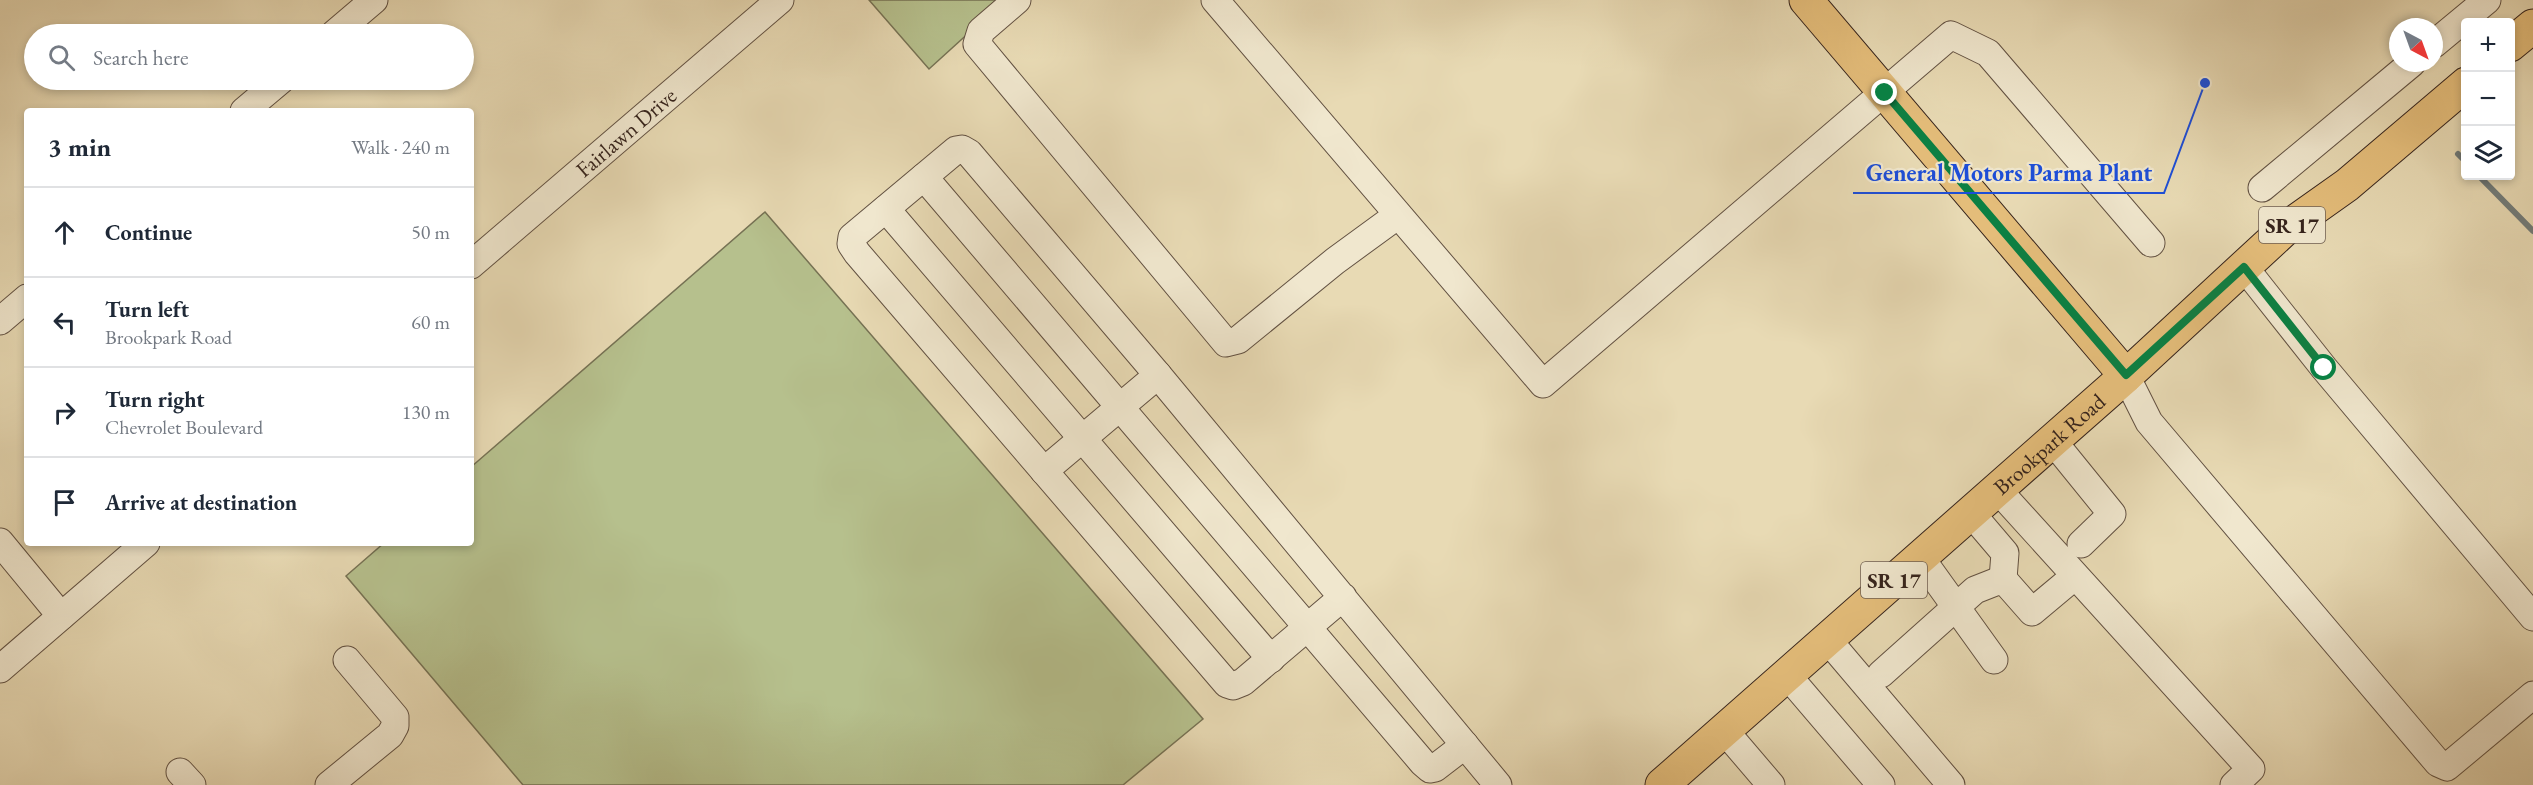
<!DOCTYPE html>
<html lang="en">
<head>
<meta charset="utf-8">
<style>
  body { margin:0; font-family:"EB Garamond",serif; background:#f6f6f7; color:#1f2937 }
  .controls { position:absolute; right:18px; top:18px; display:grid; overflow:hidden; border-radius:6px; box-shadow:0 3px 9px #0003 }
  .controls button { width:54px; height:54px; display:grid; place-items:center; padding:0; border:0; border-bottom:2px solid #e0e1e3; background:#fff; color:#1f2937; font:30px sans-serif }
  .compass { position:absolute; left:2389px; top:18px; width:54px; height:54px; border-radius:50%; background:#fff; box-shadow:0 3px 9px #0003; rotate:139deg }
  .stop { position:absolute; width:18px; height:18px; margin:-14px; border:4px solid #0b8043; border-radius:50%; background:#fff }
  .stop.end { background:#0b8043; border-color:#fff; box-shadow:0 2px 6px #0008 }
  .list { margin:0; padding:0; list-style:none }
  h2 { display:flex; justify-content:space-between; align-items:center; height:78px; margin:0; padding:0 24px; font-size:26px }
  h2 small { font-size:20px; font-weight:400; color:#747a83 }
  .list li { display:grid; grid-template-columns:39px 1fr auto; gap:18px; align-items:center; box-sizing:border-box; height:90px; padding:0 24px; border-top:2px solid #e0e1e3 }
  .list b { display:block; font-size:22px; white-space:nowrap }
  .list p { margin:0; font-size:20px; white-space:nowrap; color:#747a83 }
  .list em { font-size:20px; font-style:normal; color:#747a83 }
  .icon { flex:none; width:33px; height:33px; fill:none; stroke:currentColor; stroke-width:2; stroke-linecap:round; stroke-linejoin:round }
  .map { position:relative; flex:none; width:2533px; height:785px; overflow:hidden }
  .search { position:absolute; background:#fff; box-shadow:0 3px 9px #0003; left:24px; top:24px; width:450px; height:66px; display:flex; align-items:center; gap:15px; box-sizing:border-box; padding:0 21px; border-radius:33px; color:#747a83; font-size:22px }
  .panel { position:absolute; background:#fff; box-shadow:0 3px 9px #0003; left:24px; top:108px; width:450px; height:438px; border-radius:6px }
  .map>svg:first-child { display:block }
  .green { fill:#b6c08d; stroke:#767254; stroke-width:1.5 }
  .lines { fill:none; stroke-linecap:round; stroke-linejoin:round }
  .stream { stroke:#727c7a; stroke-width:6 }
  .minor-casing { stroke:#625142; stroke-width:29 }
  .major-casing { stroke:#35231c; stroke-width:35 }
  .minor { stroke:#f0e7ce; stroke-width:27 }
  .major { stroke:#e4bd7a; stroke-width:33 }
  .route { stroke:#0b8043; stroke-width:8 }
  .labels { text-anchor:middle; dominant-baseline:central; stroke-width:4.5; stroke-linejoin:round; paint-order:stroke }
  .shield { fill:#f0e7ce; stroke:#6d5e51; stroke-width:1.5 }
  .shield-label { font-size:21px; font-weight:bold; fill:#35231c }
  .street-label { font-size:22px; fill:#35231c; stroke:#f0e7ce }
  .leader { fill:none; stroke:#1d4ed8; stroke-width:2 }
  .callout-dot { fill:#1d4ed8; stroke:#f0e7ce; stroke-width:2 }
  .callout-label { font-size:24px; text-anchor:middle; font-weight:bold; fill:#1d4ed8; stroke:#f0e7ce; stroke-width:4.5; stroke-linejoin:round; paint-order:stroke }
</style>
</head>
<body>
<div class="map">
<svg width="2533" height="785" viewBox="0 0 2533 785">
  <rect width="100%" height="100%" fill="#e8dab4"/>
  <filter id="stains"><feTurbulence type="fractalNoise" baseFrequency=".00333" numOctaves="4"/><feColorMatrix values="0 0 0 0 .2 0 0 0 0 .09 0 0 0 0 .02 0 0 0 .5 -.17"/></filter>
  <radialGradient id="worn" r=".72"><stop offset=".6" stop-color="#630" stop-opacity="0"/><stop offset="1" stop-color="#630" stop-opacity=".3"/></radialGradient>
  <!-- green -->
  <path class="green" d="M869,0h136l-76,69z
    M765,212l438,507 -80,66h-600l-177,-209 38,-33h87v-76z"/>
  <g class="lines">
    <!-- stream -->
    <path class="stream" d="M2458,154l8,8
      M2479,176l54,55"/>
    <!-- minor casing -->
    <g class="minor-casing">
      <g id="minor">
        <path d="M1017,0l-36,31 -4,13 249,299 12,-3 97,-79 63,-46"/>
        <path d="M1215,0l328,384 408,-349 37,18 163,190"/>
        <path d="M334,34l40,-34"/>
        <path d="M2434,44l53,-44"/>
        <path d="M244,111l37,-31"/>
        <path d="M924,177l499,586 7,6 5,-1 30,-23"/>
        <path d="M2262,188l150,-125"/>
        <path d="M886,209l385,450"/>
        <path id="s1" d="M471,265l309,-265"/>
        <path d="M2244,267l80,101 209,249"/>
        <path d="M0,321l27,-23"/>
        <path d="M2126,376l23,46 289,341 9,4 86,-72"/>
        <path d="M2052,440l60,74 -31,30"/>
        <path d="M1044,471l114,-96"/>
        <path d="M1997,489l254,280 -17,16"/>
        <path d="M1971,513l34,40 -2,26"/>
        <path d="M0,542l61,74"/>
        <path d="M1920,557l74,103"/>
        <path d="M1343,597l-100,85 -10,4 -6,-2 -370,-431 -6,-9 1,-7 104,-87 6,-1 7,4 189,222 340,410"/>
        <path d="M1827,639l124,146"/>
        <path d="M0,669l146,-126"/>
        <path d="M1881,674l94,-84 28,-11 29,33 43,-36"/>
        <path d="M1787,675l94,110"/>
        <path d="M1724,730l47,55"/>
        <path d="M180,772l12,13"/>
        <path d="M329,785l61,-50 5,-9v-9l-48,-57"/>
      </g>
    </g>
    <!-- major casing -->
    <g class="major-casing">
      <g id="major">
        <path d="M1806,0l320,376"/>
        <path d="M2510,45l23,-19"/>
        <path id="s2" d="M1662,785l464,-409 159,-147 62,-44 119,-101"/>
      </g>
    </g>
    <!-- minor -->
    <use href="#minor" class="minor"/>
    <!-- major -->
    <use href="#major" class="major"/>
  </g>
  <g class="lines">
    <!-- route -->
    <path class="route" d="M1885,93l241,282 118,-108 80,101"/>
  </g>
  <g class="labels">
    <!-- shield labels -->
    <g class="shield">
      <rect x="2259" y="207" width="66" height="36" rx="4.5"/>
      <rect x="1861" y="562" width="66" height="36" rx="4.5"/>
    </g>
    <g class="shield-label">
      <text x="2292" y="225">SR 17</text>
      <text x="1894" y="580">SR 17</text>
    </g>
    <!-- street labels -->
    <g class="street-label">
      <text stroke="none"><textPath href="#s1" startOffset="204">Fairlawn Drive</textPath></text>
      <text stroke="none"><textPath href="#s2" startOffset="516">Brookpark Road</textPath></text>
    </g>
  </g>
  <!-- callouts -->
  <path class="leader" d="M2205 83L2164 193H1853"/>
  <circle class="callout-dot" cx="2205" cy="83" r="6"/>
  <g class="callout-label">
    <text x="2009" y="181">General Motors Parma Plant</text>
  </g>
  <rect width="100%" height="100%" filter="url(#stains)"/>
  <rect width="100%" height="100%" fill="url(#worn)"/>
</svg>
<div class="controls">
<button>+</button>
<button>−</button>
<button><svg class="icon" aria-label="layers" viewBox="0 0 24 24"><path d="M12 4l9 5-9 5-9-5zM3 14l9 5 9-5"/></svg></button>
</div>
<svg class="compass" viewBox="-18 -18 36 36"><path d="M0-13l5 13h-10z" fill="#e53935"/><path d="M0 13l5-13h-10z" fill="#747a83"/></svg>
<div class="stop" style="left:2324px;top:368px"></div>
<div class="stop end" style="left:1885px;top:93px"></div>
<div class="search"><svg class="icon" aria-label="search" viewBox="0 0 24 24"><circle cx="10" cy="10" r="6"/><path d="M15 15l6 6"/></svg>Search here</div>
<section class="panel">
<h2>3 min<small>Walk · 240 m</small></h2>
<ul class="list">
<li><svg class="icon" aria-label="ahead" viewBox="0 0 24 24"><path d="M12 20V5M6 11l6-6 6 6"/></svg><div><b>Continue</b></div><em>50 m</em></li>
<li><svg class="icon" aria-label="left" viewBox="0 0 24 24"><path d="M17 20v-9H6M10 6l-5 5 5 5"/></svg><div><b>Turn left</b><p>Brookpark Road</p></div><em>60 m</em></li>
<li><svg class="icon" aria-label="right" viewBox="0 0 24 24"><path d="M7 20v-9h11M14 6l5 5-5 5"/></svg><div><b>Turn right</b><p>Chevrolet Boulevard</p></div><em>130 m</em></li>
<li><svg class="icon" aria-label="arrive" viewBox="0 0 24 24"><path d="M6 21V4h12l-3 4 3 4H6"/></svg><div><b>Arrive at destination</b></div></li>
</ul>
</section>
</div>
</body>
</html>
